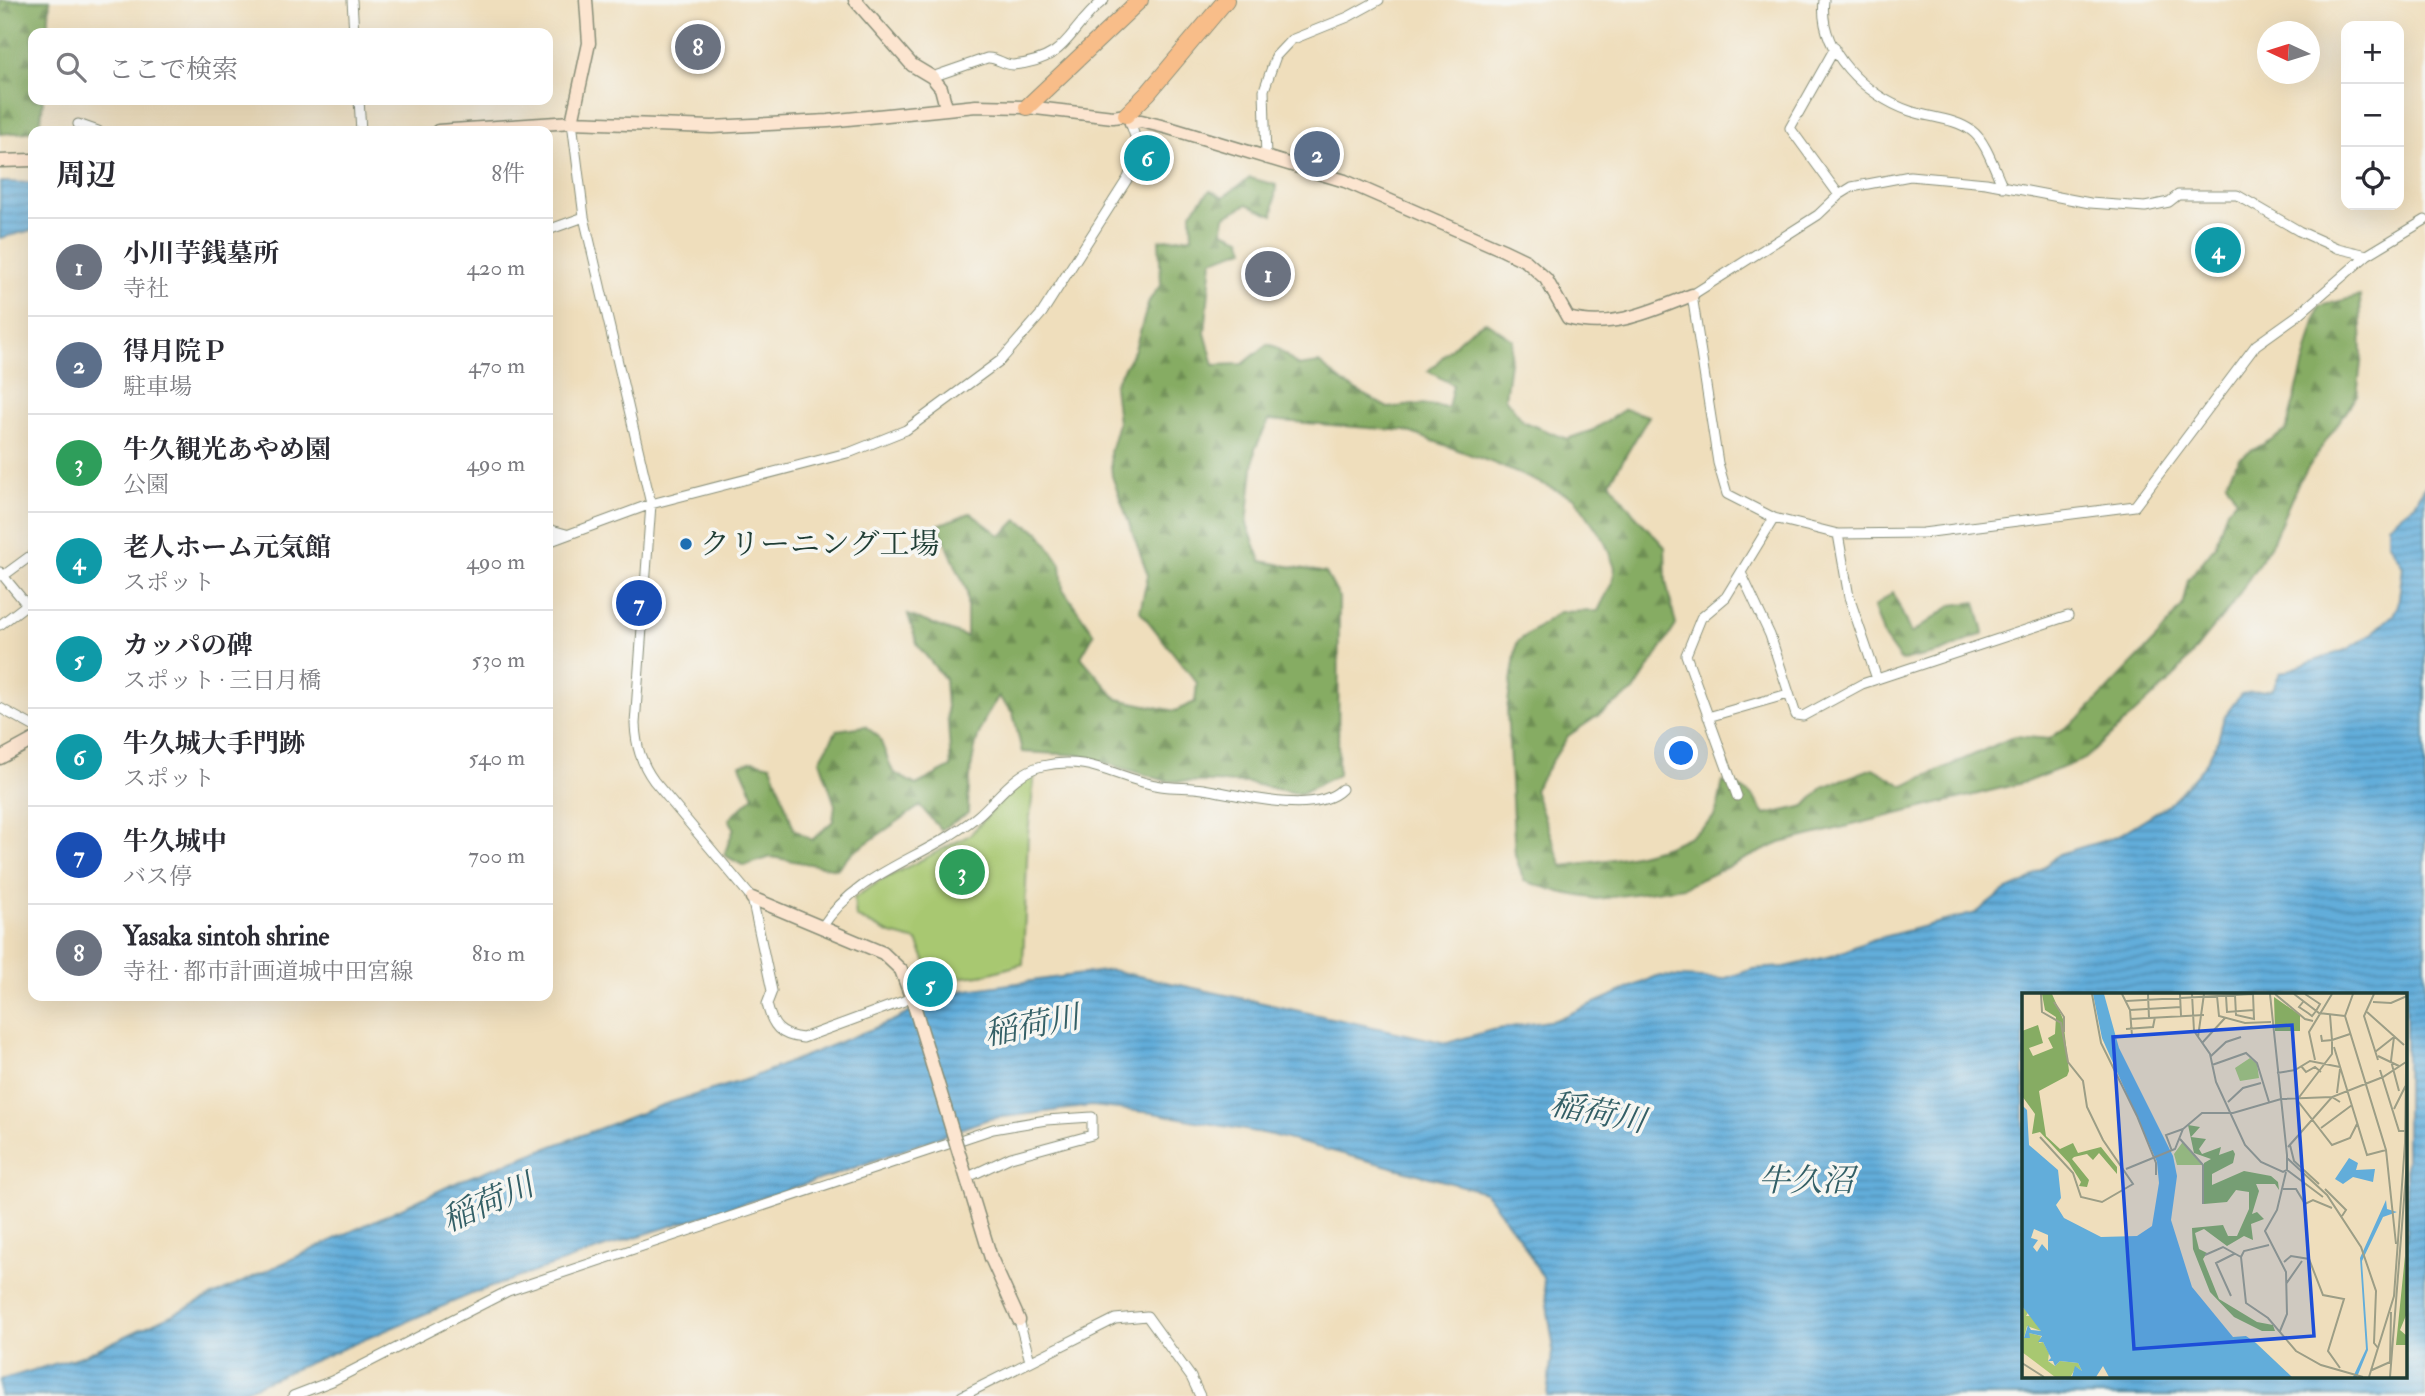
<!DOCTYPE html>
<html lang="ja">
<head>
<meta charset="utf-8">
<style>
  body { margin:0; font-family:"IM FELL Double Pica","Noto Serif JP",serif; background:#f7f7f7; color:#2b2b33 }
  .controls { position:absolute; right:21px; top:21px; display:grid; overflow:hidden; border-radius:14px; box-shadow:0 7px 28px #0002 }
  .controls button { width:63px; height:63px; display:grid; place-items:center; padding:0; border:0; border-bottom:2px solid #e1e1e2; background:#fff; color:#2b2b33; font:35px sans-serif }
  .compass { position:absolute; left:2257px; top:21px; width:63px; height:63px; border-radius:50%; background:#fff; box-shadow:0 7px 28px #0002; rotate:274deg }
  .you { position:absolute; left:1682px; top:754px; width:24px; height:24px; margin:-18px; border:5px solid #fff; border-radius:50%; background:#1a73e8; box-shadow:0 0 0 10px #1a73e833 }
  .badge { display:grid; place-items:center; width:46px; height:46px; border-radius:50%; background:#1f6fb2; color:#fff; font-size:23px; font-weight:700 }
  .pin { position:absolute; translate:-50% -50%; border:4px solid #fff; box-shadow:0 2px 7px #0006 }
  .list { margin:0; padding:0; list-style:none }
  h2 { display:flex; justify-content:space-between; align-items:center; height:91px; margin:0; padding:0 28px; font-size:30px }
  h2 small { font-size:23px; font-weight:400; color:#7c7c81 }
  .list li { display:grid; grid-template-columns:46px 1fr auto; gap:21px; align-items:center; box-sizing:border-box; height:98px; padding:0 28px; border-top:2px solid #e1e1e2 }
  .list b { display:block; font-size:26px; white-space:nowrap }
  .list p { margin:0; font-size:23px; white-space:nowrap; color:#7c7c81 }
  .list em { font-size:23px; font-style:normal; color:#7c7c81 }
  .icon { flex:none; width:38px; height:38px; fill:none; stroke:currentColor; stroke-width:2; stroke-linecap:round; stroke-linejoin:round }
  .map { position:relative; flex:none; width:2425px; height:1396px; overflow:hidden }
  .search { position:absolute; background:#fff; box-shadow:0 7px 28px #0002; left:28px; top:28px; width:525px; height:77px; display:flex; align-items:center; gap:18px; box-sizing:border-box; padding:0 24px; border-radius:14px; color:#7c7c81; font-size:26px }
  .panel { position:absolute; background:#fff; box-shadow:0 7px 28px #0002; left:28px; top:126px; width:525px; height:875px; border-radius:14px }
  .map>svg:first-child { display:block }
  .green { fill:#a8c871; stroke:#648252; stroke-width:2 }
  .forest { fill:url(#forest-firs); stroke:#52744c; stroke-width:2 }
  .water { fill:url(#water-rules); stroke:#407587; stroke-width:2; fill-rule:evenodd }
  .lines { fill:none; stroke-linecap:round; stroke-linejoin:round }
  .street-casing { stroke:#878e78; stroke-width:11 }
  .secondary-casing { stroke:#878e78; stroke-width:15 }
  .highway-casing { stroke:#878e78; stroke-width:18 }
  .street { stroke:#fff; stroke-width:9 }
  .secondary { stroke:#fce5d0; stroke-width:12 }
  .highway { stroke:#f8bd89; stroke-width:16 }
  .secondary-bridge-casing { stroke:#878e78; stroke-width:15; stroke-linecap:butt }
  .secondary-bridge { stroke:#fce5d0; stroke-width:12 }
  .poi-dot { fill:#1f6fb2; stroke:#f6f6f2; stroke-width:2.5 }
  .labels { text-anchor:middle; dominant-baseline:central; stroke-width:7; stroke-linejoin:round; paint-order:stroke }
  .poi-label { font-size:30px; fill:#1f3d34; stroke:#f6f6f2; text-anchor:start }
  .water-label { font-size:32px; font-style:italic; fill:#335f66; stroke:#f6f6f2 }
  .inset-road { fill:none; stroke:#9c9e86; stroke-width:2 }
  .view { fill:#1d4ed8; fill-opacity:0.15; stroke:#1d4ed8; stroke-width:3.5 }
  .inset-edge { fill:none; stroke:#1f3d34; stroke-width:3.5 }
</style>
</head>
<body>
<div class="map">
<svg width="2425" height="1396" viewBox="0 0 2425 1396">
  <defs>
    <pattern id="forest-firs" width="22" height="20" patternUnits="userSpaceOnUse" patternTransform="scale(1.75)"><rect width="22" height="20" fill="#86ac63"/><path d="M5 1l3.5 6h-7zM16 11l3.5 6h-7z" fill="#6d8d52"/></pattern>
    <pattern id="water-rules" width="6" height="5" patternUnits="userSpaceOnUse" patternTransform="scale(1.75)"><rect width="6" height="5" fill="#62adda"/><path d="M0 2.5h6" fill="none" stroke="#508eb2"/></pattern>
  </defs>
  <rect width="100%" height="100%" fill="#f6f6f2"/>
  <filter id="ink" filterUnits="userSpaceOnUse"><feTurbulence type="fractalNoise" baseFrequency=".0143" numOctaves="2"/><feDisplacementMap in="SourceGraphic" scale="14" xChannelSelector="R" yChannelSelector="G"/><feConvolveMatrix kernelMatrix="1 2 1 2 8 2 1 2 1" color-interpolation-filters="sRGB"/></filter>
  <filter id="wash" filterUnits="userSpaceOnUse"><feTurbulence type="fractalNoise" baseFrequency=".00686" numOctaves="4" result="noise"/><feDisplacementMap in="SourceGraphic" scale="28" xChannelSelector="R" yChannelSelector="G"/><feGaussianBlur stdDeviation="1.57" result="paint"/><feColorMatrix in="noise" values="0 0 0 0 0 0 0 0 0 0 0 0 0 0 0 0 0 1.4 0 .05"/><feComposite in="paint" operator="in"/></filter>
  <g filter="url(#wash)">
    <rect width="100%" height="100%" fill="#efdebc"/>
    <!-- green -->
    <path class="green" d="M1035,773l-7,61 -5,130 -36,10 -53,7 -17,-40 -26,-7 -35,-17 -2,-19 26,-17 90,-46 39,-43z"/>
    <!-- forest -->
    <path class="forest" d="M0,0h50l-2,33h-15v67h10l-3,31 -40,3z
      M1250,178l26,7 -3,30 -26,-11 -23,13 -1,14 18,7 4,11 -33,11 -7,73 9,32 29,-1 25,-20 8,3 22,19 21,-3 27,22 42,23 33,-4 27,4 5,-23 -25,-14c20,-17 34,-40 58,-49l27,18 -8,58 19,24 43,17 26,-9 32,-21 24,7 -39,66 24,32 31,33 1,34 10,44 -42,66 -66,45 -34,54 28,76c42,-5 120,-13 150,-47 7,-8 8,-27 11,-37 23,5 30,12 42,33l40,-9 18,-19 50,-19 31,18 111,-50 34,3 33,-23 75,-78 25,-32 6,-26 27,-34 12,-37 10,-9 -11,-18 13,-24 47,-27 33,-125 41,-10 2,59 -5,40 -59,88 -25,58 -41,64 -60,74 -87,80 -59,23 -246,61 -96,44 -87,12 -34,-6 -39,-12 -9,-26 -8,-146 10,-67 42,-30 39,-1 14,-28 3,-15 -11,-28 -29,-42 -79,-34 -90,-33 -137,-11 -14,29 -8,75 14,37 65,12 13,24 -1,178 -38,19 -52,-11 -82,-2 -88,-26 -56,-3 -9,-39 -14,-16c-25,29 -31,79 -31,116l-27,17 -21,-24 -72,50 -11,13 -66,-12 -27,9 -20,-11 10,-27 -5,-9 25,-23 -14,-31 13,-4 18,4 23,64 18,11 21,-19 2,-16 -15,-45 17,-30 28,-4 14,11 14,35 23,13 35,-18 -6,-88 -27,-33 -10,-31 59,22v-46l-29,-66 32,-12 31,23 16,-16 22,12 22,32 2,25 31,45 -13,23 36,42 58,12 20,-9 2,-19 -57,-72 8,-36 -36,-99 -2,-24 8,-29 -4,-38 21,-36 14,-48 12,-17 -2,-44 33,-3 -1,-25 19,-22 13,7z
      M1893,592l18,42 41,-29 24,-3 8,31 -42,19 -41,9 -17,-24 -10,-30z"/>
    <!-- water -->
    <path class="water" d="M0,182l33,1v47l-33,8z
      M2425,485v911h-878l6,-52 -10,-66 -24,-41 -34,-45 -213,-57 -119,-22 -61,-7 -104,13 -157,57 -205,64 -152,53 -243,103h-231v-16l85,-25 377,-175 200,-75 86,-26 144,-58 61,-29 158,-22 336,73 45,-13 63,-10 102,-44 66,3 30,-10 32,-2 47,-11 39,-16 105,-27 27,-21 23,-10 33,-28 57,-17 56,-35 34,-39 12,-23 6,-23 17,-23 32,-5 7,-16 68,-24 22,-14 23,-20 5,-10 5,-39 -15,-24v-17l27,-21zM2024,995h382v382h-382z"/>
  </g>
  <g filter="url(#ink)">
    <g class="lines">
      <!-- street casing -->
      <g class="street-casing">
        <path id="street" d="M352,0l2,33
          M1824,0c-6,51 42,96 86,111 20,7 44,7 62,20 14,10 23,40 31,56
          M1835,48l-45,80 49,67
          M932,77l55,-19c10,-1 16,7 26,7 58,-6 53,-35 91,-65
          M359,100l2,31
          M572,122l12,95 67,287 -16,220c1,22 6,39 19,57l98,117 20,93 -5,13c5,22 13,32 36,34l109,-40
          M78,124l20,7
          M1266,159l-2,-69 12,-34 15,-16 57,-23 31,-17
          M548,230l36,-13
          M2367,255l-30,-7 -38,-17 -62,-36h-59l-9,7 -24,5 -55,-4 -104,-20 -76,-7 -58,11 -13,8 -21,20 -126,80 26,168 9,31 47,24 64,16 85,-1 212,-27 121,-161 42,-30 69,-60 58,-35
          M548,529l18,5
          M1838,534l11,63 28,82
          M548,542l103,-38 200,-52 55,-22 95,-70 41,-47 86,-135 11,-30 -10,-29
          M0,572l33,40
          M1742,575l28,60 26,80 7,1 59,-32 206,-68
          M3,576l30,-22
          M0,625l26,-20
          M0,708l33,18
          M1708,717l80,-23
          M1737,796l-51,-141 15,-37 25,-21 48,-79
          M822,927c30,-46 79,-62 124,-89 11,-7 24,-15 34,-24 19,-17 36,-42 62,-48 49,-12 76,14 119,20 14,2 28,1 42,3 36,5 111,28 139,0
          M1019,1320l11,41
          M293,1396l39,-15 176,-90 485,-162 53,-9 46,-3v18l-81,22 -45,21
          M962,1396l153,-77 32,-3 44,61 9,19"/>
      </g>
      <!-- secondary casing -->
      <g class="secondary-casing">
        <path id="secondary" d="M855,0l57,65 20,12 9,11 5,19
          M572,122l17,-79 -3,-43
          M1131,123l10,-2 28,7 176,53 158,69 23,11 20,18 22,39c44,12 83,-7 124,-23
          M438,131l134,-9 140,5 116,-6 148,-15 51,1 86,10 13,-2
          M0,161l33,-1
          M0,758l33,-18
          M752,898l131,55 18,17 12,32
          M962,1163l29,95 28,62"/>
      </g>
      <!-- highway casing -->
      <g class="highway-casing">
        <path id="highway" d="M1027,107l113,-107
          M1126,115l22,-22 78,-93"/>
      </g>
      <!-- street -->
      <use href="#street" class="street"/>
      <!-- secondary -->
      <use href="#secondary" class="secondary"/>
      <!-- highway -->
      <use href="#highway" class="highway"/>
      <!-- secondary-bridge casing -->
      <g class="secondary-bridge-casing">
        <path id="secondary-bridge" d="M913,1002l49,161"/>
      </g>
      <!-- secondary-bridge -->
      <use href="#secondary-bridge" class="secondary-bridge"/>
    </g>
  </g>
  <!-- markers -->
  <circle class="poi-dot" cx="686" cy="544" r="7"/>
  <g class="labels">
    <!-- poi labels -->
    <g class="poi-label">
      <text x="700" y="544">クリーニング工場</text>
    </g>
    <!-- water labels -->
    <g class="water-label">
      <text transform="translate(1032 1026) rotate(-11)">稲荷川</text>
      <text transform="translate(1598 1113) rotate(11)">稲荷川</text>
      <text x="1806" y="1181">牛久沼</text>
      <text transform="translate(488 1203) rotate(-24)">稲荷川</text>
    </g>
  </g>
  <!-- overview -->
  <g transform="translate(2022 993)">
    <rect width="385" height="385" fill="#efdebc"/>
    <path d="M228,65l7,6 2,14 -19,3 -5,-13zM160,150h2l18,22h-25l-3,-11z" fill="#a8c871"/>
    <path d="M20,1h10l11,25 6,52 -2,5 -28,15 7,45 14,13 13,-6 5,10 23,-6 16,20v7l-18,-21 -6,7 -6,-6 -13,3 -2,2 17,21 -2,7 -8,-1 2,-4 -12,-19 -29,-31 -8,2 3,-20 -13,-18v-65l16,-6 5,18 -14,5 4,8 20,-8 -5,-10 7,-4 1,-17 -11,-7zM252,4l26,18v16h-25zM166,132l12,2 -9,10 15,2 -7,10 3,5 19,-7 -2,8 14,-5 2,4 -2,9 -21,11v11l32,-14 27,5 7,6 1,8 -4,-6h-19l3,7 -7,23 5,-2 7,7 -13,5 2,16 -9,-4 -17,10 -23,-17 -9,4 4,16 8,4 -4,6 16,40 38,23 16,3 2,6h-13l-28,-14 -24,-25 -17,-43 -1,-21 31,-3 5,11h9l12,-27v-17l-13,-2 -9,12 -23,2v-41l7,-4 -17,-6zM383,263l2,57 -7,17 7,6v9h-11z" fill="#86ac63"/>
    <path d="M2,311l5,7 -3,5h7l8,15 -14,-5 -3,12 5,-5 12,3 -2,7 4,-1 6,11 -1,8 7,5 5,-5 18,2 4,8 -6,-4 -5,9 9,1h-25l-33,-25z" fill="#a8c871"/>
    <path d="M71,1h11l15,54 54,108 4,20 -6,44 21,67 41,50 13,-1 10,7 36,34h-183l-6,-11 -7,11h-24l3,-11 7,5 -4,-8 -18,-2 -5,5 -2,-5h-5l3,-3 -8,-16h-5l4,-6 -13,-3 1,5h-6l4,-13 3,5 10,1 -19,-25v-201l5,5 2,35 29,25 3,28 -5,7 8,13 37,19 36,-1 15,-10 7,-43 -2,-21 -55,-124zM12,236l14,6v16l-6,-7 -5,8 -4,-5 5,-7 -7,-2zM327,165l9,5 -2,7 19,-1 -2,13 -20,-5 -10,7 -8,-5zM364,207l1,9 10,3 -14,5 -21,44 6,89 -11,27h-4l13,-28 -6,-91z" fill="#62adda" fill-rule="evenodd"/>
    <path class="inset-road" d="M70,1l9,49 36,73 19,47v12M100,1l8,16 2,26M126,1l1,24M158,1l1,22M170,1l2,37 16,23 6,28 29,63 16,17 22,10 4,-2v-15l-17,-161M253,1l30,25 8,2M272,1l25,19 26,3M283,1l15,10 -4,7M331,1l-8,22 41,134 10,94M352,1l-10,22 14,44M213,2l1,20 18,4 -1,-25M195,3l2,20 26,7 26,-1M204,3l1,16 27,-2M104,8l127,-7M32,9l10,15v15M281,9l-4,5 9,6 4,3 4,-5M351,9l18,1 16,-7M108,17l51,-3M345,19l37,33M108,26l74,-4M104,36l27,-2 2,-10M299,42l1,6 10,-1 -2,-25M176,44l6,-43M372,44l-3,24 8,30M180,50l23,-25M312,54l33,108 19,-5M353,59l19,-15M189,63l15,-14 15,-5M356,63l21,10M293,67l-6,-28 23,-38M190,72l34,-12 11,10 12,39M279,73l5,6 9,-5 6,5M358,77l19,61h6M255,80l18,-3 15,-9 30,6M315,100l3,-24M275,107l35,45 18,-7 7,-14M275,107l35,-46v-14l18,-6M206,109l15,-14 18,-5M372,116l12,-24M299,135l31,-23M18,144l33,36 8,24 21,5 31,-18 -30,-44 -16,-33 -4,-26 -15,-19 -7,-39 -19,-11 -1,-18M158,146l23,26v39M268,152l4,16 25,23M266,154l44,-50 51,-20 23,-15M150,158l-6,-16 17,-6M265,165l40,37 34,52 15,44 -2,52 4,5M104,176l49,-20 8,-20 19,-16h31l48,-14 51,-2 8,5M265,177l36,27M261,196h13l9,15 8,-4 19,8M303,196l21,21 -4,6M247,252l-25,6 -3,6 5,46 22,15 28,33 25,14 42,12M183,262l18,-8 18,10M262,269l7,-6 18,3 14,36 21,4 -16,52 12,17M264,291l16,-23M209,303l-15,-33 18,-9M258,338l7,-17 -1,-42 -21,-41 12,-21 9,-38M0,370l22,14M350,377l18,-8 1,-50M347,384l25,-81 11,-153 2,-142M368,384l17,-215"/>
    <path class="view" d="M270,32l22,311 -180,13 -21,-312z"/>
    <rect width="385" height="385" class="inset-edge"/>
  </g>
</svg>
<div class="controls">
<button>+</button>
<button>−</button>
<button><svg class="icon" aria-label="locate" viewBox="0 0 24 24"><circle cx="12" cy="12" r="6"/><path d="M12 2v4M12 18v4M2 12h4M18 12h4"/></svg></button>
</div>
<svg class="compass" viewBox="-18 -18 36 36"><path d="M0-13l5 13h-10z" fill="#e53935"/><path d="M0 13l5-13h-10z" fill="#7c7c81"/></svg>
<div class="you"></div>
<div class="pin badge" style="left:1268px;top:274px;background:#6b7280">1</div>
<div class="pin badge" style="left:1317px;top:154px;background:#5c6f8a">2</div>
<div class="pin badge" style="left:962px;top:872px;background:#2e9e5b">3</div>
<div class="pin badge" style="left:2218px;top:250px;background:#0f9aa8">4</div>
<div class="pin badge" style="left:930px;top:984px;background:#0f9aa8">5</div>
<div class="pin badge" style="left:1147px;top:158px;background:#0f9aa8">6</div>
<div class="pin badge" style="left:639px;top:603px;background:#1a4fb4">7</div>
<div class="pin badge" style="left:698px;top:47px;background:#6b7280">8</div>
<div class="search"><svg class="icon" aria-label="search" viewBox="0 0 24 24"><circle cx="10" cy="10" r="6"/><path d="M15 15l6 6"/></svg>ここで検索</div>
<section class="panel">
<h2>周辺<small>8件</small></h2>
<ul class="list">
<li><span class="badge" style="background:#6b7280">1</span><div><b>小川芋銭墓所</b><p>寺社</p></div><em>420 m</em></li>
<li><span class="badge" style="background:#5c6f8a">2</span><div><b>得月院Ｐ</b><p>駐車場</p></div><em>470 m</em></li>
<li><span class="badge" style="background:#2e9e5b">3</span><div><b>牛久観光あやめ園</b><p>公園</p></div><em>490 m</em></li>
<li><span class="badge" style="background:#0f9aa8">4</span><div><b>老人ホーム元気館</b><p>スポット</p></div><em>490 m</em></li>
<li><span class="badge" style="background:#0f9aa8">5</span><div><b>カッパの碑</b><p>スポット · 三日月橋</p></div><em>530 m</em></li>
<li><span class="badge" style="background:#0f9aa8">6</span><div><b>牛久城大手門跡</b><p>スポット</p></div><em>540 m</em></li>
<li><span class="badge" style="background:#1a4fb4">7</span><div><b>牛久城中</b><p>バス停</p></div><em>700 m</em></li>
<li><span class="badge" style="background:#6b7280">8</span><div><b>Yasaka sintoh shrine</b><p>寺社 · 都市計画道城中田宮線</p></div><em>810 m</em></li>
</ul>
</section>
</div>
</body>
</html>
